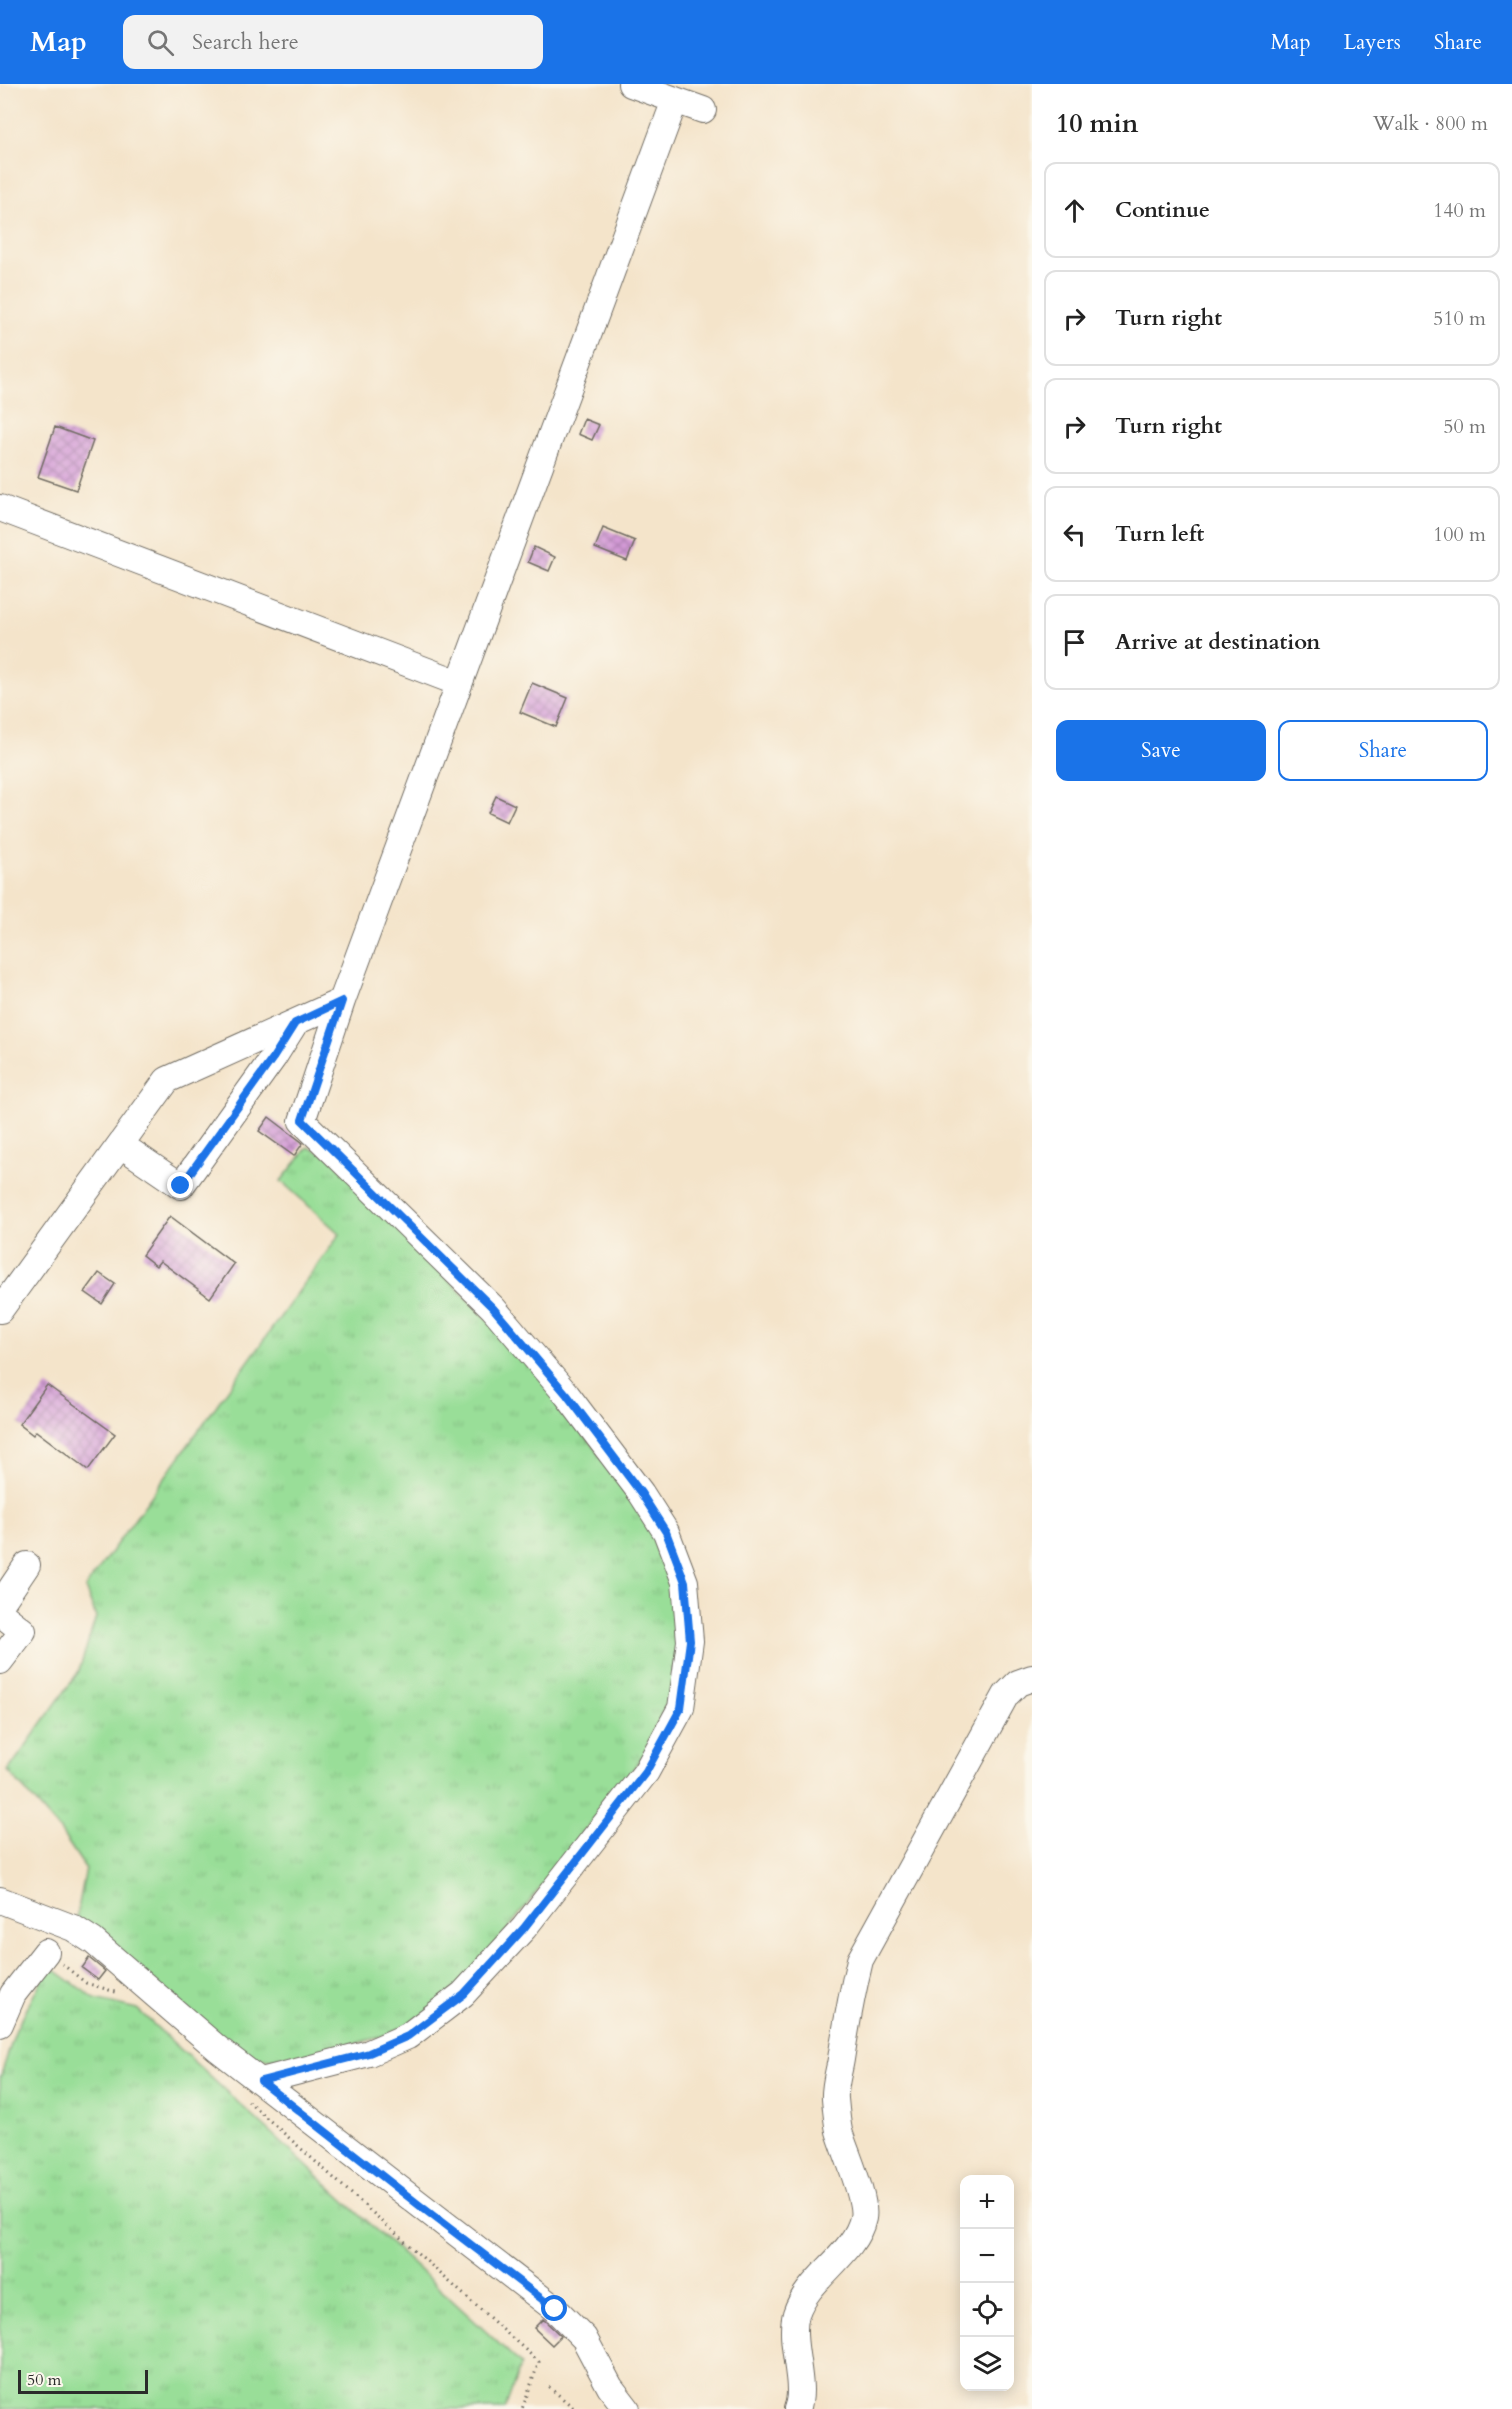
<!DOCTYPE html>
<html lang="en">
<head>
<meta charset="utf-8">
<style>
  body { margin:0; font-family:Cardo,serif; background:#f2f2f2; color:#222 }
  .controls { position:absolute; right:18px; bottom:18px; display:grid; overflow:hidden; border-radius:12px; box-shadow:0 3px 15px #0003 }
  .controls button { width:54px; height:54px; display:grid; place-items:center; padding:0; border:0; border-bottom:2px solid #e0e0e0; background:#fff; color:#222; font:30px sans-serif }
  .scale { position:absolute; left:18px; bottom:15px; width:130px; box-sizing:border-box; padding-left:6px; border:3px solid #2b2b2b; border-top:0; font-size:16px; line-height:21px; white-space:nowrap; color:#2b2b2b; -webkit-text-stroke:4px #fbf7ec; paint-order:stroke }
  .stop { position:absolute; width:18px; height:18px; margin:-14px; border:4px solid #1a73e8; border-radius:50%; background:#fff }
  .stop.end { background:#1a73e8; border-color:#fff; box-shadow:0 2px 6px #0008 }
  .list { margin:0; padding:0; list-style:none }
  h2 { display:flex; justify-content:space-between; align-items:center; height:78px; margin:0; padding:0 24px; font-size:26px }
  h2 small { font-size:20px; font-weight:400; color:#767676 }
  .list li { display:grid; grid-template-columns:39px 1fr auto; gap:18px; align-items:center; box-sizing:border-box; height:96px; margin:0 12px 12px; padding:0 12px; border:2px solid #e0e0e0; border-radius:12px }
  .list b { display:block; font-size:22px; white-space:nowrap }
  .list em { font-size:20px; font-style:normal; color:#767676 }
  .actions { display:flex; gap:12px; padding:18px 24px }
  .actions a { flex:1; padding:14px 0; border:2px solid #1a73e8; border-radius:12px; text-align:center; font-size:21px; color:#1a73e8 }
  .actions .main { background:#1a73e8; color:#fff }
  .icon { flex:none; width:33px; height:33px; fill:none; stroke:currentColor; stroke-width:2; stroke-linecap:round; stroke-linejoin:round }
  .map { position:relative; flex:none; width:1032px; height:2325px; overflow:hidden }
  header { display:flex; align-items:center; gap:36px; box-sizing:border-box; height:84px; padding:0 30px; background:#1a73e8; color:#fff }
  header strong { font-size:28px }
  nav { display:flex; gap:33px; margin-inline-start:auto; font-size:21px }
  .search { width:420px; height:54px; background:#f2f2f2; display:flex; align-items:center; gap:15px; box-sizing:border-box; padding:0 21px; border-radius:12px; color:#767676; font-size:22px }
  main { display:flex }
  aside { flex:1; background:#fff }
  .map>svg:first-child { display:block }
  .grass { fill:url(#grass-tufts); stroke:#628462; stroke-width:1.5 }
  .building { fill:url(#building-cross-hatch) }
  .lines { fill:none; stroke-linecap:round; stroke-linejoin:round }
  .minor-casing { stroke:#716c63; stroke-width:28 }
  .path { stroke:#716c63; stroke-width:3; stroke-dasharray:1.5 4.5; stroke-linecap:butt }
  .minor { stroke:#fff; stroke-width:26 }
  .route { stroke:#1a73e8; stroke-width:8 }
</style>
</head>
<body>
<header>
<strong>Map</strong>
<div class="search"><svg class="icon" aria-label="search" viewBox="0 0 24 24"><circle cx="10" cy="10" r="6"/><path d="M15 15l6 6"/></svg>Search here</div>
<nav><a>Map</a><a>Layers</a><a>Share</a></nav>
</header>
<main>
<div class="map">
<svg width="1032" height="2325" viewBox="0 0 1032 2325">
  <defs>
    <pattern id="grass-tufts" width="24" height="20" patternUnits="userSpaceOnUse" patternTransform="scale(1.5)"><rect width="24" height="20" fill="#99de98"/><path d="M3 7l-1-3M5 7V3M7 7l1-3M15 17l-1-3M17 17v-4M19 17l1-3" fill="none" stroke="#84bf83"/></pattern>
    <pattern id="building-cross-hatch" width="8" height="8" patternUnits="userSpaceOnUse" patternTransform="scale(1.5)"><rect width="8" height="8" fill="#d39ad6"/><path d="M0 0l8 8M0 8l8-8" fill="none" stroke="#ab7eae"/></pattern>
  </defs>
  <rect width="100%" height="100%" fill="#fbf7ec"/>
  <filter id="ink" filterUnits="userSpaceOnUse"><feTurbulence type="fractalNoise" baseFrequency=".0167" numOctaves="2"/><feDisplacementMap in="SourceGraphic" scale="12" xChannelSelector="R" yChannelSelector="G"/><feConvolveMatrix kernelMatrix="1 2 1 2 8 2 1 2 1" color-interpolation-filters="sRGB"/></filter>
  <filter id="wash" filterUnits="userSpaceOnUse"><feTurbulence type="fractalNoise" baseFrequency=".008" numOctaves="4" result="noise"/><feDisplacementMap in="SourceGraphic" scale="24" xChannelSelector="R" yChannelSelector="G"/><feGaussianBlur stdDeviation="1.35" result="paint"/><feColorMatrix in="noise" values="0 0 0 0 0 0 0 0 0 0 0 0 0 0 0 0 0 1.4 0 .05"/><feComposite in="paint" operator="in"/></filter>
  <g filter="url(#wash)">
    <rect width="100%" height="100%" fill="#f4e4ca"/>
    <!-- grass -->
    <path class="grass" d="M308,1063l22,10 198,204 121,159 19,45 12,62 -6,55 -25,67 -177,226 -46,41 -45,21 -93,24 -34,-4 -38,-24 -140,-114 10,-50 -27,-40 -51,-58 71,-100 17,-54 -11,-29 255,-354 -59,-53z
      M49,1882l46,33 42,10 384,355 -16,45h-505v-331l16,-49z"/>
    <g id="blocks">
      <!-- building -->
      <path class="building" d="M584,335l15,6 -7,15 -14,-6z
        M55,343l38,14 -17,49 -38,-13z
        M603,444l32,13 -8,20 -32,-13z
        M534,463l21,10 -6,14 -21,-9z
        M532,599l36,15 -12,29 -36,-15z
        M496,712l19,9 -8,17 -19,-9z
        M269,1033l34,26 -9,13 -35,-25z
        M170,1132l64,48 -24,34 -50,-37 -4,5 -14,-11z
        M99,1189l16,11 -13,20 -17,-12z
        M47,1301l68,49 -27,36 -52,-39 -3,4 -14,-11z
        M89,1874l16,13 -7,9 -16,-12z
        M543,2235l18,17 -9,9 -18,-17z"/>
    </g>
  </g>
  <g filter="url(#ink)">
    <use href="#blocks" fill-opacity="0" stroke="#716c63" stroke-width="1.5"/>
    <g class="lines">
      <!-- minor casing -->
      <g class="minor-casing">
        <path id="minor" d="M675,16l28,10
          M0,424l459,175
          M121,1061l60,41 92,-128 22,-35
          M0,1226l167,-230 175,-79
          M0,1521l27,-40
          M0,1529l23,18 -23,30
          M0,1816l73,28 20,13 124,107 338,261 29,29 26,49 17,22
          M0,1940l13,-30 33,-42
          M261,1997l108,-28 39,-17 55,-42 61,-66 122,-156 35,-64 9,-67 -5,-59 -19,-50 -25,-39 -74,-98 -74,-87 -191,-187 40,-120 333,-901 -44,-16
          M797,2325c10,-25 -9,-66 -1,-95 11,-36 59,-59 67,-96 4,-19 -18,-66 -24,-87 -2,-10 -3,-21 -4,-32 -1,-13 4,-27 6,-40 5,-33 11,-66 19,-99l146,-265 12,-12 14,-5"/>
      </g>
      <!-- path -->
      <path class="path" d="M62,1880l24,19 33,10
        M248,2017l291,261 -17,47
        M549,2303l26,22"/>
      <!-- minor -->
      <use href="#minor" class="minor"/>
    </g>
  </g>
  <g class="lines" filter="url(#ink)">
    <!-- route -->
    <path class="route" d="M181,1102l92,-128 22,-35 47,-22 -40,119 191,188 74,87 74,98 25,39 19,50 5,59 -9,67 -35,64 -122,156 -60,66 -56,42 -39,17 -108,28 158,124 136,104"/>
  </g>
</svg>
<div class="controls">
<button>+</button>
<button>−</button>
<button><svg class="icon" aria-label="locate" viewBox="0 0 24 24"><circle cx="12" cy="12" r="6"/><path d="M12 2v4M12 18v4M2 12h4M18 12h4"/></svg></button>
<button><svg class="icon" aria-label="layers" viewBox="0 0 24 24"><path d="M12 4l9 5-9 5-9-5zM3 14l9 5 9-5"/></svg></button>
</div>
<div class="scale">50 m</div>
<div class="stop" style="left:555px;top:2225px"></div>
<div class="stop end" style="left:181px;top:1102px"></div>
</div>
<aside>
<h2>10 min<small>Walk · 800 m</small></h2>
<ul class="list">
<li><svg class="icon" aria-label="ahead" viewBox="0 0 24 24"><path d="M12 20V5M6 11l6-6 6 6"/></svg><div><b>Continue</b></div><em>140 m</em></li>
<li><svg class="icon" aria-label="right" viewBox="0 0 24 24"><path d="M7 20v-9h11M14 6l5 5-5 5"/></svg><div><b>Turn right</b></div><em>510 m</em></li>
<li><svg class="icon" aria-label="right" viewBox="0 0 24 24"><path d="M7 20v-9h11M14 6l5 5-5 5"/></svg><div><b>Turn right</b></div><em>50 m</em></li>
<li><svg class="icon" aria-label="left" viewBox="0 0 24 24"><path d="M17 20v-9H6M10 6l-5 5 5 5"/></svg><div><b>Turn left</b></div><em>100 m</em></li>
<li><svg class="icon" aria-label="arrive" viewBox="0 0 24 24"><path d="M6 21V4h12l-3 4 3 4H6"/></svg><div><b>Arrive at destination</b></div></li>
</ul>
<div class="actions"><a class="main">Save</a><a>Share</a></div>
</aside>
</main>
</body>
</html>
